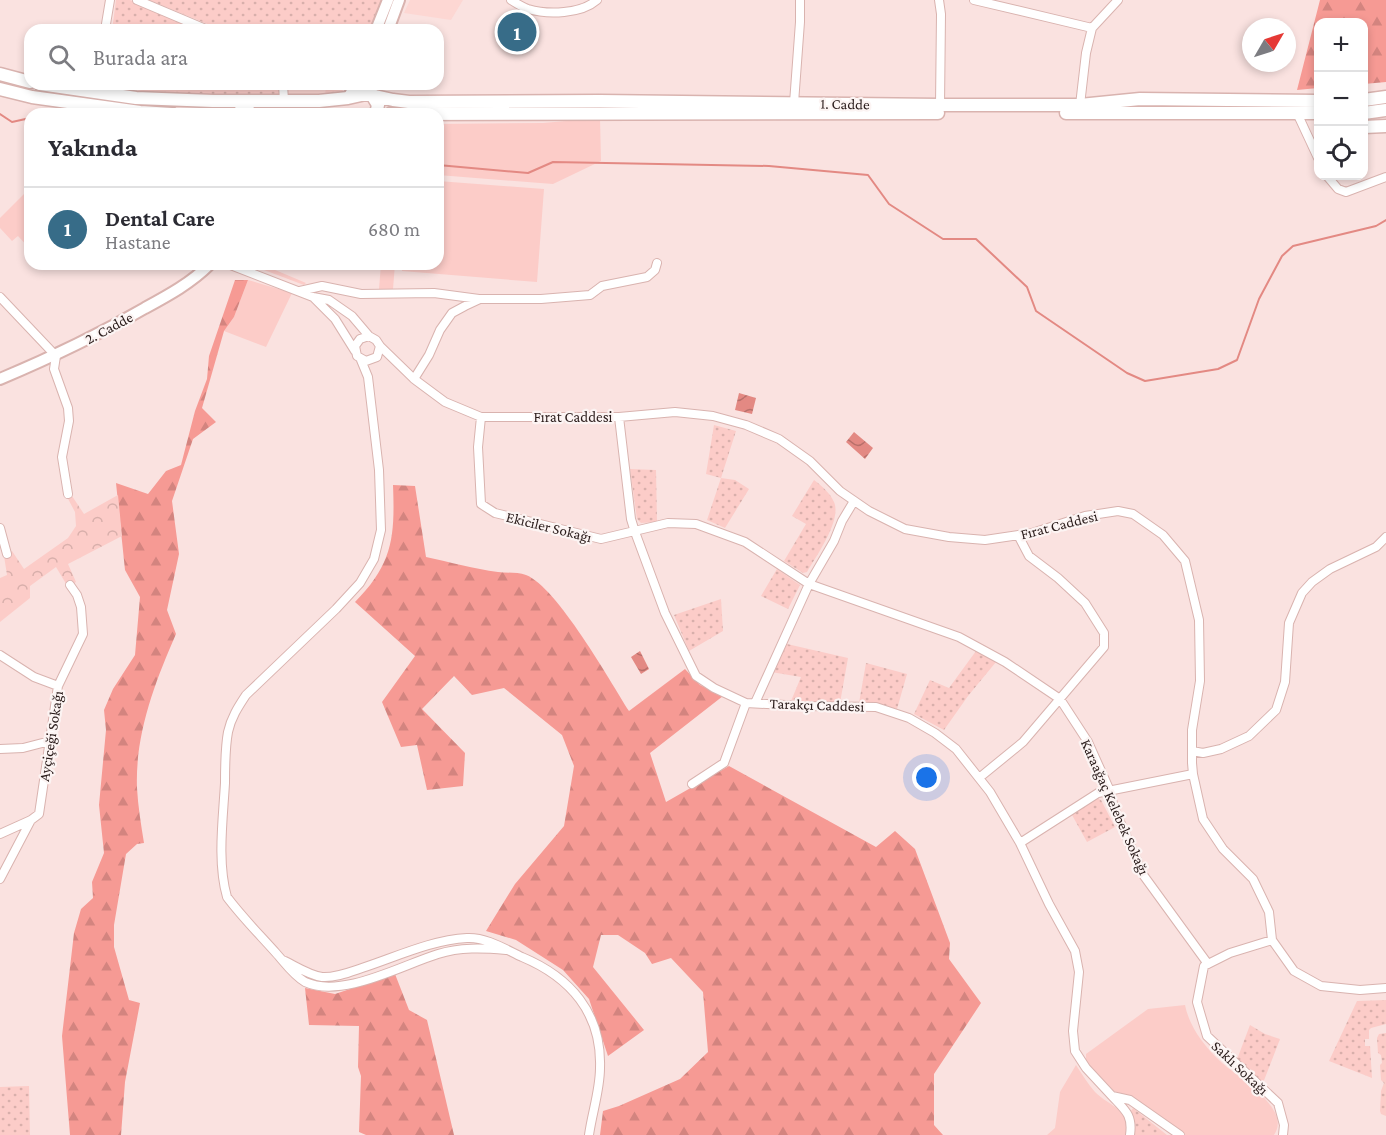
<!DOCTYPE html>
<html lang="tr">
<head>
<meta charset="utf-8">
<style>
  body { margin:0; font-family:"Crimson Pro",serif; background:#f2f2f3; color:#2b2b33 }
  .controls { position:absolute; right:18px; top:18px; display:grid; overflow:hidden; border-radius:12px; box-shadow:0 3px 9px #0003 }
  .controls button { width:54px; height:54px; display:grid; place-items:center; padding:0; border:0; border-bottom:2px solid #e1e1e2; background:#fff; color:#2b2b33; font:30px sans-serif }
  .compass { position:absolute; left:1242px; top:18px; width:54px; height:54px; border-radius:50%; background:#fff; box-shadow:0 3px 9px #0003; rotate:51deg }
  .you { position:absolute; left:927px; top:778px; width:21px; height:21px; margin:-15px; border:4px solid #fff; border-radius:50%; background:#1a73e8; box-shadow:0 0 0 9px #1a73e833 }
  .badge { display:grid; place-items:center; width:39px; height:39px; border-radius:50%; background:#376c88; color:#fff; font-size:20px; font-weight:700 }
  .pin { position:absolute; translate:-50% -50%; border:3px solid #fff; box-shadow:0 2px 6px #0006 }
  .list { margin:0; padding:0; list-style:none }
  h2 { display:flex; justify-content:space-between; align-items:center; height:78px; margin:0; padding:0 24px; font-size:26px }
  h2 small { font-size:20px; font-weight:400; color:#7c7c81 }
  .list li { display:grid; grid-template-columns:39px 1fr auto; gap:18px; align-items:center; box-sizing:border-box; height:84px; padding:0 24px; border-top:2px solid #e1e1e2 }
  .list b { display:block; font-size:22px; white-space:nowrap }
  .list p { margin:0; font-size:20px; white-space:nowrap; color:#7c7c81 }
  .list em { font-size:20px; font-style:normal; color:#7c7c81 }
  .icon { flex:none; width:33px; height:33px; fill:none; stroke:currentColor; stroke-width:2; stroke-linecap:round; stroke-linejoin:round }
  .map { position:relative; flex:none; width:1386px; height:1135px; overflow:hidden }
  .search { position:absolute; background:#fff; box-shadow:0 3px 9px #0003; left:24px; top:24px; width:420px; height:66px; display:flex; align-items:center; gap:15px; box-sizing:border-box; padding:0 21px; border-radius:18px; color:#7c7c81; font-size:22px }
  .panel { position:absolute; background:#fff; box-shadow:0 3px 9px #0003; left:24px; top:108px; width:420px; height:162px; border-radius:18px }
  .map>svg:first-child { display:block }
  .built { fill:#fdd7d3 }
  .grass { fill:#fcccc8 }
  .forest { fill:url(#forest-firs) }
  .park { fill:url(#park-crowns) }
  .garden { fill:url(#garden-dots) }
  .water { fill:url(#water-waves) }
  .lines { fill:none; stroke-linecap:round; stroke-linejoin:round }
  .stream { stroke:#e38983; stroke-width:2 }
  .street-casing { stroke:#d9b3af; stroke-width:10 }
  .secondary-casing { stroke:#d9b3af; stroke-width:14 }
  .primary-casing { stroke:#d9b3af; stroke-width:15 }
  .street { stroke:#fff; stroke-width:8 }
  .secondary { stroke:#fff; stroke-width:10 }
  .primary { stroke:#fff; stroke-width:12 }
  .labels { text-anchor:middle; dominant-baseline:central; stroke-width:4.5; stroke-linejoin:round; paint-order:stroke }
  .street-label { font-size:15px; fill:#2a1c1b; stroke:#fcf4f3 }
</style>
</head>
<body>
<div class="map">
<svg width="1386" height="1135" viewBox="0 0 1386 1135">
  <defs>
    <pattern id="forest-firs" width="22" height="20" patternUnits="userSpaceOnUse" patternTransform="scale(1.5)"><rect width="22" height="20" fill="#f69a94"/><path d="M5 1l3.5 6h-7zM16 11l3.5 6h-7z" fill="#d3847f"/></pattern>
    <pattern id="park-crowns" width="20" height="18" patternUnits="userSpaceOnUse" patternTransform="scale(1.5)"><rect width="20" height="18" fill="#fcccc8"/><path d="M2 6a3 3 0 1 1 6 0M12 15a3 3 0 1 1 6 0" fill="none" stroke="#d8afab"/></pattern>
    <pattern id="garden-dots" width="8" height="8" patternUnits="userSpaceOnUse" patternTransform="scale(1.5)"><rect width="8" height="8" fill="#fcccc8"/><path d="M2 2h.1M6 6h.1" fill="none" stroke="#d8afab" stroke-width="1.8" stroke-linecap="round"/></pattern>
    <pattern id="water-waves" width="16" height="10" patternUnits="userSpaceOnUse" patternTransform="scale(1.5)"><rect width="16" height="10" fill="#e38983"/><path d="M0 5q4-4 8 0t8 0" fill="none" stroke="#b86f6a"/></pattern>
  </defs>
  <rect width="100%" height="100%" fill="#fae2e0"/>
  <!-- built -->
  <path class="built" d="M410,0h53l-12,20 -47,-7z
    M288,84h38l-1,10 -37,1z"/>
  <!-- grass -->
  <path class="grass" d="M600,118l1,43 -48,23 -115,-9v-51l105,-1z
    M438,181l106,8 -7,93 -135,-11v-7h36z
    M25,193l5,5v51l-12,-13 -6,5 -12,-13v-10z
    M248,264h13l45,19 -2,2z
    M381,264h14l-2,25h-14z
    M248,280l44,13 -26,54 -42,-16 10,-14z
    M1185,1005c4,21 19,41 35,56 15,15 73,47 54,74h-89l-53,-37 -18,-7 -28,-29v-8l62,-45z
    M1076,1065c6,9 12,19 19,27 16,16 35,15 31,43h-79l8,-7 5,-36z"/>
  <!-- forest -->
  <path class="forest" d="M1320,0h66v82l-22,2v-62h-46v66l-21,2z
    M235,280h13l-14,37 -10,14 -22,77 14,14 -23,17 -21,62 7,53 -12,56 9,24c-21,48 -41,100 -39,154 1,18 4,37 7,55l-7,1 -11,10 -12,71v22l15,53 11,3 -15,79 -4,53h-51l-8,-99 12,-103 7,-24 12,-11 -1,-16 12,-29 -5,-48 7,-75 -2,-20 9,-21 22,-34 5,-58 -15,-27 -9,-87 32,11 18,-23 15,-6 14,-54 12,-32 2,-23z
    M393,485l22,1 11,71c24,5 48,12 72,15 9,1 20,0 28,3 31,12 84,106 103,136l56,-42 15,16 23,11 -73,57 16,49 63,-36 147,81 19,-16 20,18 35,94 -1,16 32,44 -47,71v51l9,10h-343l3,-24 16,-5 61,-27 28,-27 -5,-60 -32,-34 -19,6 -7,-11 -27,-18h-17l-8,32 51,63 -36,26 -19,-57 -26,-29 -47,-30 -30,-9 29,-47 49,-58 10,-60 -12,-31 -58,-47 -32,7 -18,-19 -32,33 43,44 -2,33 -36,4 -10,-45 -16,2 -19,-45 33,-46 -60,-54c38,-38 40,-66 38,-117z
    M395,974l14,36 18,10 27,115h-88l-7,-3 2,-56 -3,-9 1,-41 -50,-1 -4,-37 30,6z"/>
  <!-- park -->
  <path class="park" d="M70,493l14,21 34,-19 4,41 -54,28 8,18 -8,5 -12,-20 -26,19v12l-30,24v-44l7,-3 -3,-19 8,-5 12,18 44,-31 8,-12 -1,-14 -9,-17z"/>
  <!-- garden -->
  <path class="garden" d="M116,0h14l70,30h-88z
    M149,0h232l-11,30h-148z
    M108,84h172v11h-105l-50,-6z
    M326,84h22c-3,10 -14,9 -23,10z
    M714,425l22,6 -15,47 14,2 14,9 -24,39 -18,-8 14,-42 -15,-4z
    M630,469l26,1 1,52 -16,1 -4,-4z
    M814,480c8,6 16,13 20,22 8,18 -18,54 -27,70l-4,1 -19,-12 22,-37 -14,-8z
    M777,569l23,16 -12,24 -27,-13z
    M721,599l2,32 -34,20 -15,-36z
    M787,644l61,14 -8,45 -49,-2 10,-24 -30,-5z
    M976,651l20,11 -28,34 -24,34 -30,-16 16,-34 19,8z
    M866,663l41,11 -10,35 -17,-5 -21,-1z
    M1097,798l4,2 14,27 -28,15 -15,-27z
    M1386,1000v24l-15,4 -2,2v9h-4v7h5l2,32 -43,-17 28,-60z
    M1250,1025l15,9 15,5 -17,44 -27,-21z
    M1386,1033v83l-5,-2 -1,-3 1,-20 3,-8 -3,-3 -1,-15 2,-2 -1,-8 -3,-2 -1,-15 2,-4z
    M29,1086l1,49h-30v-48z
    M1133,1108l34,27h-32l-4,-24z"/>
  <!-- water -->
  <path class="water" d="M739,393l17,5 -4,16 -17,-4z
    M854,432l19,16 -8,11 -19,-17z
    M640,651l9,18 -8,5 -10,-17z"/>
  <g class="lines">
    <!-- stream -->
    <path class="stream" d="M0,114l12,8 18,-4
      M438,165l90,8 25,-11 216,4 99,9 21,29 54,35h33l51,48 9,24 91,62 18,8 73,-12 19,-9 22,-61 23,-43 11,-10 83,-20 10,-6"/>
    <!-- street casing -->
    <g class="street-casing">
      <path id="street" d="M137,0l71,30
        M511,0c5,3 11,7 17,9 20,6 53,5 69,-9
        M939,0l2,14 -1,91
        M974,0l118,28
        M105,30l5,-30
        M283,84l1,17
        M794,103l6,-81v-22
        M1080,105l6,-52 6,-25 26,-28
        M1297,113l21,45
        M1327,176l11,13 8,3 40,-15
        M228,264l85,33 16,3 23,16 17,20 7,4 4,6 -3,11 -11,4 -9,-5 -2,-10 5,-7 9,-3
        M300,291l22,-5 39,8 73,-1 45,6
        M0,297l56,59 -2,13 14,39 1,13 -7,36 6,37
        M314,298l21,21 20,32
        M380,346l34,33 31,23 36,15h138l56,-5 38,4 33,9 33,14 31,22 30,30 29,20 36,18 44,8 36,3 47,-7 53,-17 33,-5 15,3 30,21 22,26 14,59 1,61 -8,49v33l1,11 10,45 20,30 30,30 16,33 3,28 22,31 27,15 39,4 26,-2
        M361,360l7,17 11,93 2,60 -7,29 -14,24 -24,26 -90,86c-8,12 -15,23 -18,37 -3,16 -3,34 -3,51 -2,36 -8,79 2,114 15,20 32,37 49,56 9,10 17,22 29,29 37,17 97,-17 133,-28 22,-7 45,-6 68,-4
        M414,379l15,-24 11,-25 12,-17 13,-7 15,-7h61l49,-4 12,-9 45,-9 8,-7 2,-7
        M481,417l-3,30 3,57 14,9 106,26 67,-16 28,1 49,18 64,42 150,53 46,25 55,37 28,43 22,49 4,17 30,68 64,88
        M619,417l12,102 4,13 30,81 31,63 18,12 32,15 58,3 72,1 33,11 26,15 21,16 34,43 30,51 29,61 26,47 4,21 -6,59 2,20 11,17 26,28 18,4 50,35
        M0,528l7,26
        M0,655l34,22 24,9
        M755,703l54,-119 25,-43 8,-20 12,-20
        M0,749l23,-1 27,-7
        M1192,751l11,2 18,-4 28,-13 27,-26 9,-28 4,-59 13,-30 10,-11 18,-13 46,-22 10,-10
        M979,778l44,-36 81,-95v-14l-19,-30 -27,-25 -29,-22 -11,-21
        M692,784l32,-21 22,-60
        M0,834l31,-14 8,-6 19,-128 25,-52 -2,-27 -4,-12 -7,-10
        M1020,843l78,-50 95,-19
        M0,879l31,-59
        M1272,940l-42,13 -26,13 -7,36 10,34 71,67 6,22 -1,10
        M285,961c12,6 24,14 37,16 13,1 28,-5 40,-9 34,-11 69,-28 105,-30 19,-1 38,11 55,19 48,20 80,56 78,111 0,22 -8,45 -11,67
        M1112,1096c13,14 21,19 18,39"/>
    </g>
    <!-- secondary casing -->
    <g class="secondary-casing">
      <path id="secondary" d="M376,30l12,-30
        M388,30l11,-30
        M371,84l1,11
        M348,98l8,-14
        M0,379c50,-21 98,-44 145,-71 24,-13 46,-25 65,-44"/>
    </g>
    <!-- primary casing -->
    <g class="primary-casing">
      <path id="primary" d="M0,74l30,8
        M40,84l96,14 77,3h106l29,-3 18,-4 27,6 16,2 191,-1 340,4h140l60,-6 178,2
        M0,89l32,8 108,15 32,2
        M372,95l6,10 -2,9
        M1364,100l22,-3
        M1066,113h252
        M1364,113l22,-3
        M237,114l15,-13
        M390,114l548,-1
        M1364,127l22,-1"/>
    </g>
    <!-- street -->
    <use href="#street" class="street"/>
    <!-- secondary -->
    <use href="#secondary" class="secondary"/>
    <!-- primary -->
    <use href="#primary" class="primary"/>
  </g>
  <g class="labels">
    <!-- street labels -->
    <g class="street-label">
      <text transform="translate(845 104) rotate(1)">1. Cadde</text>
      <text transform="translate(109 328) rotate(-28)">2. Cadde</text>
      <text x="573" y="417">Fırat Caddesi</text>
      <text transform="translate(1059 525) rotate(-14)">Fırat Caddesi</text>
      <text transform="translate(549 527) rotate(14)">Ekiciler Sokağı</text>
      <text transform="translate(817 705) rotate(2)">Tarakçı Caddesi</text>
      <text transform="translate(51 736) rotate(-81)">Ayçiçeği Sokağı</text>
      <text transform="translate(1115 807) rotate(66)">Karaağaç Kelebek Sokağı</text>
      <text transform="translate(1240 1068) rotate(43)">Saklı Sokağı</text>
    </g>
  </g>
</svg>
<div class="controls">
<button>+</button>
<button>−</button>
<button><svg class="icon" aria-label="locate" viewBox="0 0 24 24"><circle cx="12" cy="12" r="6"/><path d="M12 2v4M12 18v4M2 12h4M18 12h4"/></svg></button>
</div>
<svg class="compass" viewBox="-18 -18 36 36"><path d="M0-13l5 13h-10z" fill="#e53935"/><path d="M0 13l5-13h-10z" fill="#7c7c81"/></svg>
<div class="you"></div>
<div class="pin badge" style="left:517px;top:32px">1</div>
<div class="search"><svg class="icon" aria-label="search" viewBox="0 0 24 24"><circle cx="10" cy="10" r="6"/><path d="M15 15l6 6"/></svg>Burada ara</div>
<section class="panel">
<h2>Yakında<small></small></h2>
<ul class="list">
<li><span class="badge">1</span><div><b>Dental Care</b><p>Hastane</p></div><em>680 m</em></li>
</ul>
</section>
</div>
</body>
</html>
